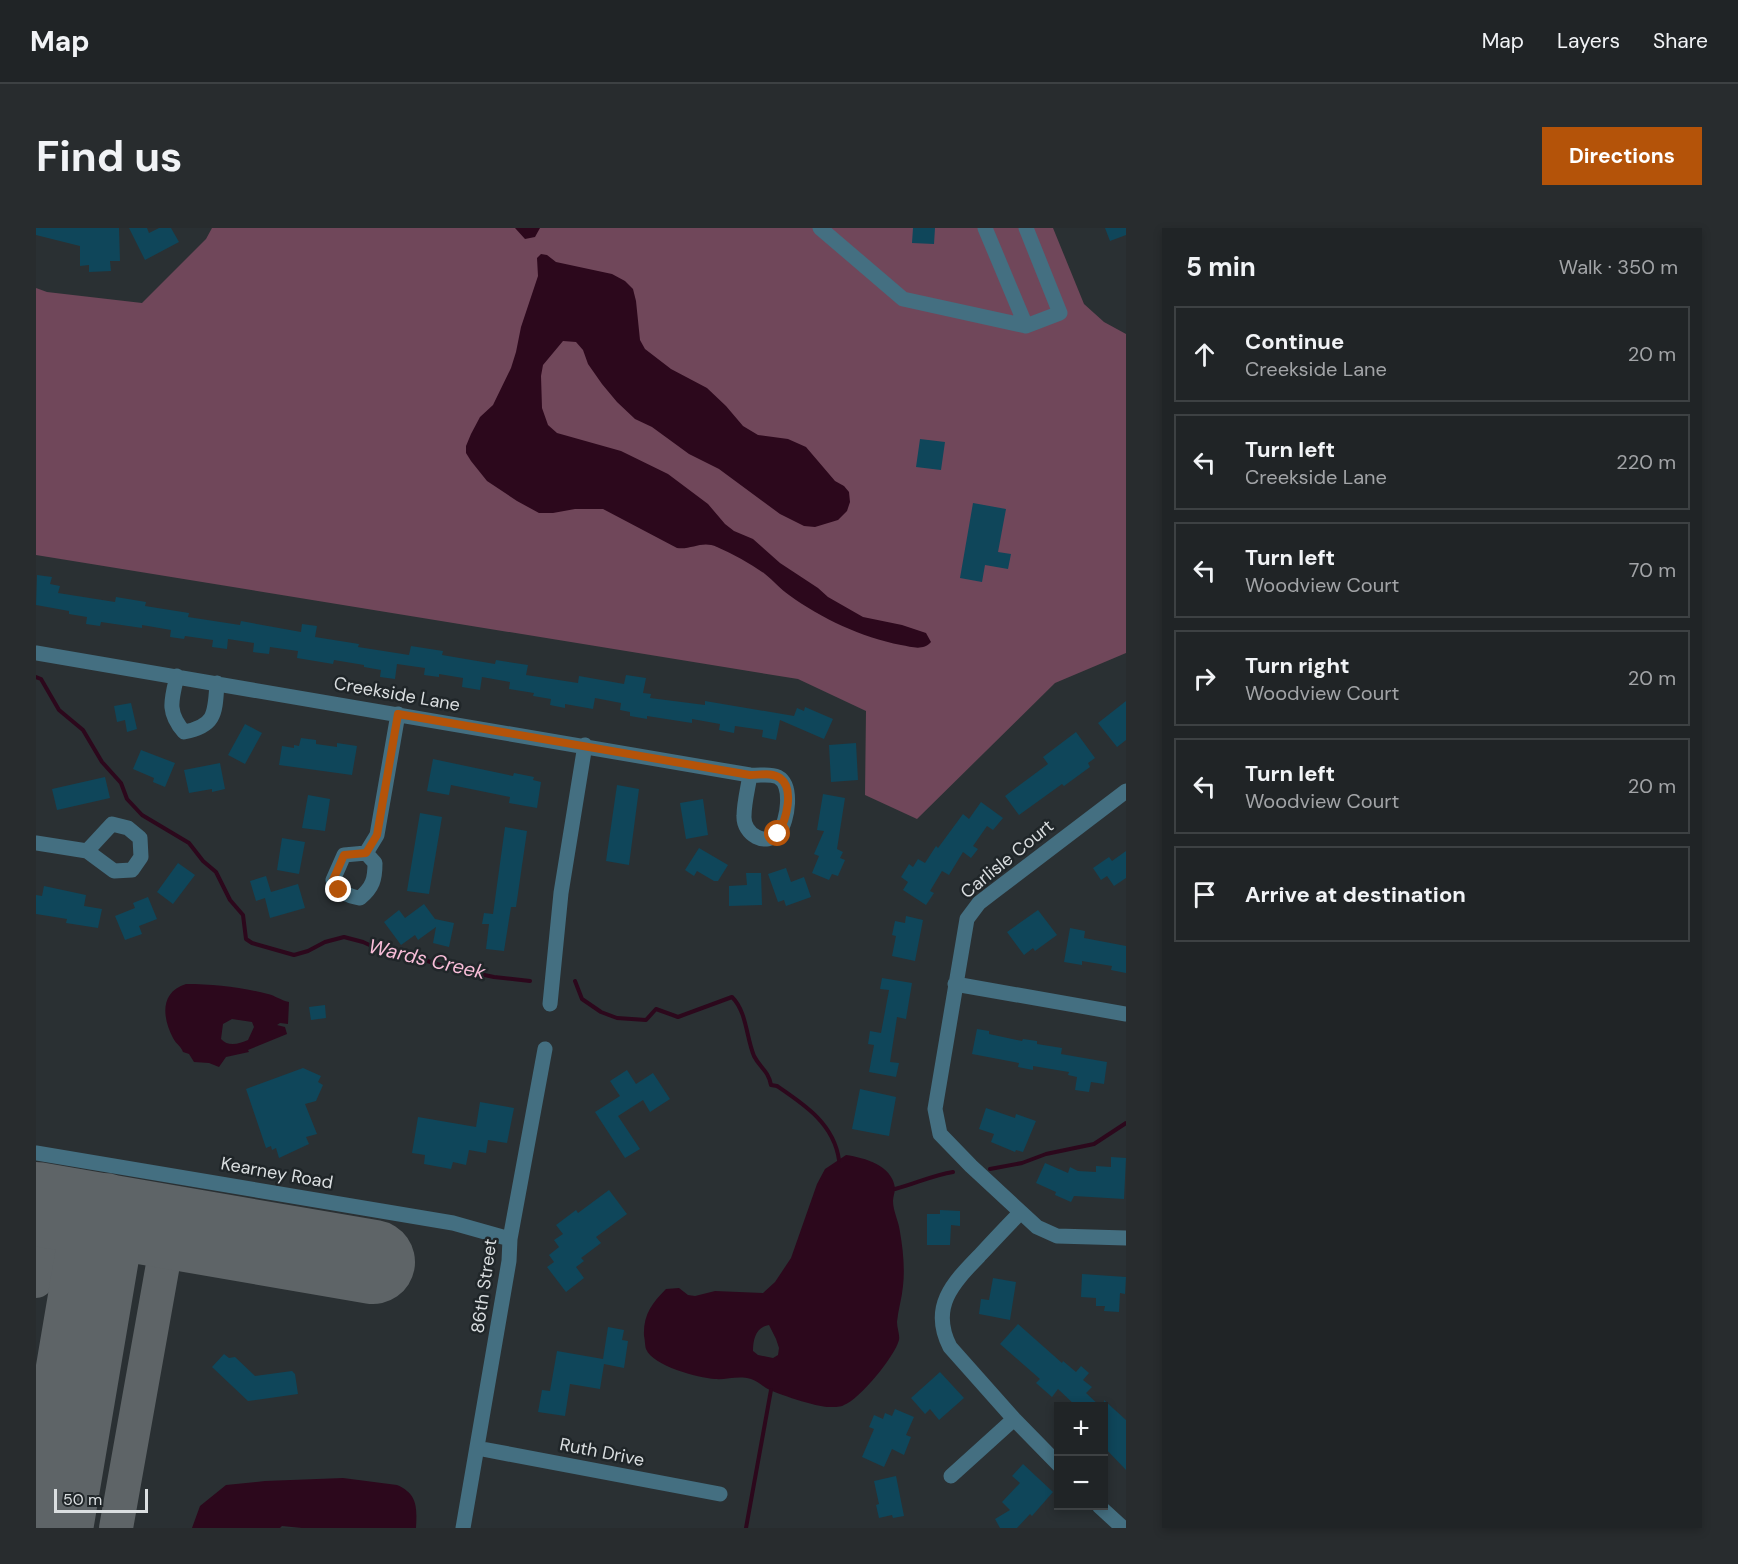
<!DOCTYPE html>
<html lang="en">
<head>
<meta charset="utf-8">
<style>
  body { margin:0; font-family:"DM Sans",sans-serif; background:#282c2e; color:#f1f3f6 }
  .controls { position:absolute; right:18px; bottom:18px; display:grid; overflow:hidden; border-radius:0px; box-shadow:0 3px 9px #0003 }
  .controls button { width:54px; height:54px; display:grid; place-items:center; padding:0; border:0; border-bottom:2px solid #3d4143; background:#202426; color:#f1f3f6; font:30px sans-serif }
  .scale { position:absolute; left:18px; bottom:15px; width:94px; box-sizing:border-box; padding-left:6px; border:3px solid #dadee0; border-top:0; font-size:16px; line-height:21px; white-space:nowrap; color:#dadee0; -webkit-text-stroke:4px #202629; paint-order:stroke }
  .stop { position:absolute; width:18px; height:18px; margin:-14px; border:4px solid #b45309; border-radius:50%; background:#fff }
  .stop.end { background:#b45309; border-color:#fff; box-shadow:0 2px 6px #0008 }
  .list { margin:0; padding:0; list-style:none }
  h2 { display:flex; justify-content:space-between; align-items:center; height:78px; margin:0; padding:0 24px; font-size:26px }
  h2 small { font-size:20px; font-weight:400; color:#a2a4a7 }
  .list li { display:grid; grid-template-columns:39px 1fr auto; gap:18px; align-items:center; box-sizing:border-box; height:96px; margin:0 12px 12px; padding:0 12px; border:2px solid #3d4143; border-radius:0px }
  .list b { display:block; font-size:22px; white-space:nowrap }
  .list p { margin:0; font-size:20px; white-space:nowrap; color:#a2a4a7 }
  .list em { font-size:20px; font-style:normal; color:#a2a4a7 }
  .icon { flex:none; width:33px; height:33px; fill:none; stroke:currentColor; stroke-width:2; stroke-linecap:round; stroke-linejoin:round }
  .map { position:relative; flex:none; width:1090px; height:1300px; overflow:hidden; border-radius:0px }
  header { display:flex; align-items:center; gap:36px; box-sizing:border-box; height:84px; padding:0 30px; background:#202426; border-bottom:2px solid #3d4143 }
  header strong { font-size:28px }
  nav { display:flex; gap:33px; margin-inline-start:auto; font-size:21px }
  .intro { display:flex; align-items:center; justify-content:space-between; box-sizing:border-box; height:144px; padding:0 36px }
  h1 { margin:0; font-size:42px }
  .button { padding:15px 27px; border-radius:0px; background:#b45309; color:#fff; font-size:21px; font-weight:700 }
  main { display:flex; gap:36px; padding:0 36px }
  aside { flex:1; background:#202426; border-radius:0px; box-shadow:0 3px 9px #0003 }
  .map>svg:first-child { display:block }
  .green { fill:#70475a }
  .water { fill:#2c081c; fill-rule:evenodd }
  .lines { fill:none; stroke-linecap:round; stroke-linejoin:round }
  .stream { stroke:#2c081c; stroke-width:4 }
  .taxiway { stroke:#5e6467; stroke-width:34 }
  .runway { stroke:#5e6467; stroke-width:84 }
  .building { fill:#0f465a }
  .minor { stroke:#446f81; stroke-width:15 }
  .route { stroke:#b45309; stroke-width:8 }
  .labels { text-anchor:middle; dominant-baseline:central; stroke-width:5; stroke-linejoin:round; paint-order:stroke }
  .street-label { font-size:18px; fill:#dadee0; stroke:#202629 }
  .water-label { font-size:20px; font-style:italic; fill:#f8bdd8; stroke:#202629 }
</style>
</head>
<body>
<header>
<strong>Map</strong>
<nav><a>Map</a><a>Layers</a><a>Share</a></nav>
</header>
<div class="intro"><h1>Find us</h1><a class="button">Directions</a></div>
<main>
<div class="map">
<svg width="1090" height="1300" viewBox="0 0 1090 1300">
  <rect width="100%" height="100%" fill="#2a3033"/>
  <!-- green -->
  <path class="green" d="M176,0h841l31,76 20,18 22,12v319l-71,30 -138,136 -52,-24 1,-84 -68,-32 -762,-124v-267l11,4 95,11 64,-64z"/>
  <!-- water -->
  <path class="water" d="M479,0h25l-5,9 -10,2z
    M505,26l6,1 9,7 56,12 13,7 8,8 3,12 4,39 5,9 26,20 36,19 19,18 17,20 15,9 30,4 18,8 29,34 9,5 5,6 1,10 -3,9 -9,9 -23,7 -11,-1 -24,-12 -61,-45 -30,-15 -37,-27 -17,-8 -18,-17 -15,-18 -14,-20 -5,-14 -7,-8 -13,-1 -20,24 -2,11 1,32 6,17 9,8 64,18 47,23 40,30 17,20 9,7 19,8 27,24 38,25 10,9 35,20 39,8 24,8 5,9c-8,9 -19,5 -30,3 -40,-8 -79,-26 -112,-50 -9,-6 -16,-15 -24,-21 -15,-11 -32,-20 -48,-27 -15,-7 -25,3 -40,1l-74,-39h-28l-22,4h-14l-22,-12 -30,-20 -16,-20 -5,-8v-7l5,-12 9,-17 13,-12 18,-37 5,-16 5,-25 17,-51 -1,-18z
    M150,756c28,0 55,3 82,10 8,2 12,6 21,8l-1,22 -8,-1 -3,2 8,2 2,7 -39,16 1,2 -23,5 -7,10 -10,-4 -15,-1 -5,-8 -6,-2c-2,-6 -7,-8 -10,-14 -11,-21 -13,-46 13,-54zM196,791l20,3 2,5 -6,13c-9,4 -20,7 -27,-1l2,-15z
    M810,927c19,3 46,10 49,33 0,4 -2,9 -2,13 0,10 6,21 7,31 3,17 5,37 3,54 -1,12 -5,24 -6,36 0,6 3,13 2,18 -4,16 -39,59 -55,65 -3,2 -9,2 -13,2 -12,1 -54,-13 -65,-19 -6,-4 -9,-7 -15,-9 -13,-4 -24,1 -36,0 -17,-1 -62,-13 -69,-30 -1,-3 -1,-9 -2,-13 -1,-21 8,-33 22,-47l13,-1 9,7 7,1 20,-5 48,2 12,-11 16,-24 26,-74 8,-15zM733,1097l7,14 3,9 -1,7 -5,3 -15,-3 -5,-4c0,-12 3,-24 16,-26z
    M307,1250l54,7c21,9 20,23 19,43h-114l-20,-2 -2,2h-88l8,-22 26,-21 39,-4z"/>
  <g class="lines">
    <!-- stream -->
    <path class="stream" d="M0,449l5,2 18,31 24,20 19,32 19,21 6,16 15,16 47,28 14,18 13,11 14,28 13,15 3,24 6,4 42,12 14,-4 17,-9 19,-5 19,5 24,11 22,2 37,12 48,10 36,4
      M539,753l7,18 19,13 16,6 29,2 10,-11 22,8 54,-20c15,15 14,40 22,59 6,12 14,14 17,29l6,1c28,19 57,38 62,74
      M954,941l32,-6 24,-9 48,-10 32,-21
      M859,961c20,-5 38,-14 58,-17
      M710,1300l25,-138"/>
    <!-- taxiway -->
    <path class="taxiway" d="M0,1053l12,-75
      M80,1300l54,-303"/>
    <!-- runway -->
    <path class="runway" d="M0,976l337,58
      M15,1300l53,-313"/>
  </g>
  <!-- building -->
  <path class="building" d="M0,0h83l1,33h-10l1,10 -22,1v-7l-9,1v-20l-44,-11z
    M93,0h18l2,5 10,-5h12l8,14 -34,18z
    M877,0h22l-1,16 -22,-1z
    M1069,0h21v7l-16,6z
    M884,211l25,3 -4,28 -25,-3z
    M937,275l33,6 -8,43 13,2 -3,15 -23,-4 -3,17 -22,-4z
    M1,347l15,2 -2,7 10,2 -2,7 57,9 1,-5 30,5 -1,4 44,7 -1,4 52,8 1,-4 60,11 1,-8 15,2 -2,11 44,7 -1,3 51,8 2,-9 32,5 -1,4 53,9 1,-4 32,5 -2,10 52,8 1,-7 45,8 2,-9 20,3 -3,15 8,1 -1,4 55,7v-4l89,15 3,-8 7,3 1,-4 28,12 -9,20 -44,-19 -4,20 -14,-3 1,-7 -28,-4 -1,7 -15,-3 1,-6 -28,-5v4l-45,-7v3l-17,-3v-4l-10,-2 1,-7 -26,-5 -2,11 -28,-5v4l-15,-3 1,-6 -18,-3 1,-3 -25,-4 1,-7 -28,-5 -2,13 -18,-3 1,-9 -24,-4v3l-15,-2 1,-7 -28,-4 -2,15 -15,-2 1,-7 -17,-3v-2l-30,-5 -1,4 -36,-6 1,-7 -28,-4 -1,7 -16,-2 1,-9 -26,-4 -1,10 -15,-2 1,-7 -28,-4 -1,3 -14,-2 1,-7 -29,-5v3l-41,-6 -1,4 -14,-2 1,-7 -18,-3v-3l-33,-6z
    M1090,473v39l-9,7 -19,-24z
    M95,475l6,26 -10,3 -2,-12 -8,2 -3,-16z
    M209,496l17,9 -17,31 -17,-9z
    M1040,504l19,26 -7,5 2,4 -26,19 -2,-2 -43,31 -14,-19 43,-32 -5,-7z
    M265,510l15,2v4l21,3v-4l20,3 -5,29 -73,-10 3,-19 12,2v-3l5,1z
    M820,515l2,37 -27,2 -2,-37z
    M105,522l34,13 -10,24 -12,-5 1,-4 -21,-9z
    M397,531l80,17 1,-3 20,4 -1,3 8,2 -4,26 -28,-5 1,-6 -59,-12 -2,10 -22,-4z
    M184,535l5,26 -13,3v-3l-23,4 -5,-23z
    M69,549l5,21 -53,12 -5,-21z
    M581,557l22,4 -10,76 -23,-4z
    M787,566l22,4 -8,51 6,3 -3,6 5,2 -7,16 -6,-2 -3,6 -17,-7 7,-17 -5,-2 10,-23 -7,-1z
    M272,567l22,4 -5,32 -23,-3z
    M667,571l5,36 -22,4 -6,-36z
    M945,574l22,16 -10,12 -6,-4 -14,20 5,3 -7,9 -8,-6 -14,23 -7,-4 -12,20 4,2 -8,12 -23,-15 5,-8 -7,-5 8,-13 4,3 5,-8 7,4 11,-17 2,2 25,-34 6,5z
    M384,585l22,4 -13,77 -22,-3z
    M469,599l22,4 -11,76h-5l-7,44 -18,-2 3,-25h-7l2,-11 9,1z
    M246,610l23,4 -6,32 -22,-4z
    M663,620l29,17 -10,16h-4l-17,-10 -3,5 -9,-6z
    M1090,623v27l-12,8 -7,-10 -6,4 -8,-12 16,-11 3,4z
    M142,635l17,12 -22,29 -16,-12z
    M750,640l5,14 13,-5 7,20 -25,9 -2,-6 -6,2 -10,-28z
    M710,645h15l1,32 -33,1v-20l18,-1z
    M230,648l5,16 27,-8 7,24 -35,10 -5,-20 -9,3 -6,-20z
    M8,658l42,9 -2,11 18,3 -4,19 -32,-5 1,-4 -31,-5v-19l6,1z
    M112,669l9,22 -18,7 3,8 -17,6 -10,-24 20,-8 -2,-5z
    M388,676l11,15 19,4 -5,24 -16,-4 3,-16 -18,13 -3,-5 -14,10 -17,-23 15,-12 6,8z
    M1002,682l19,25 -22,16 -2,-3 -9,7 -17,-23z
    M870,688l17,4 -8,41 -23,-5 4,-20 -4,-1 3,-14 10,2z
    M1034,700l15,3 -1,7 42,8v27l-15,-3 1,-4 -30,-5v4l-18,-3z
    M846,750l30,5 -6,36 -9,-2 -7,45 9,1 -3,14 -27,-5 5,-27 -6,-1 2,-13 11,2 8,-43 -9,-1z
    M289,777l1,13 -15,2 -2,-13z
    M941,801l12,2v3l33,7 1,-2 14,2v3l25,4 -1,6 46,8 -3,22 -13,-2 -2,10 -14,-2 2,-13 -9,-2 1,-3 -36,-6v4l-15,-3 1,-4 -47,-9z
    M267,840l18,8 -3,6 5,3 -7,16 -11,3 12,30 -11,3 3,7 -30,14 -3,-10 -4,2 -1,-4 -5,2 -20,-59z
    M591,842l9,14 17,-11 17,26 -20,13 -7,-12 -25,16 22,33 -15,9 -30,-46 25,-16 -10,-15z
    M824,861l36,8 -7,39 -37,-7z
    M444,874l34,6 -7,35 -19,-3 -2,13 -17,-3 -3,15 -13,-3 -2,7 -27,-5 1,-9 -13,-2 6,-36 58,10z
    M950,880l29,10 1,-4 20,7 -13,31 -7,-2 -1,2 -24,-10 3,-8 -15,-5z
    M1075,929l15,1 -2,41 -50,-3 -3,6 -16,-7 1,-3 -20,-9 9,-20 23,10 2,-6 8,4 18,1v-6l15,1z
    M573,962l18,24 -31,23 5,6 -20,15 3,3 -8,6 8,11 -18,14 -19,-25 7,-5 -5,-7 10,-8 -5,-7 9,-6 -7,-9 20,-15 2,3z
    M904,982l20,1v15l-9,-1 -1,20h-23v-31h13z
    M1046,1046l44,3 -1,17 -5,-1 -1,19 -15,-1 1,-5h-9v-8l-15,-1z
    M957,1050l23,4 -6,38 -31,-6 2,-15 8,1z
    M982,1096l44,39 1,-2 13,11 5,-6 8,7 -6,7 9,7 -6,6 15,14h-24l-19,-18 -6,8 -16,-14 4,-4 -40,-35z
    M572,1099l16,3 -2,10 6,1 -4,27 -20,-4 -4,25 -30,-5 -5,32 -27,-4 4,-22 8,1 7,-40 46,8z
    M188,1126l5,4 6,-1 20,19 37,-5 3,3 3,20 -50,7 -36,-34z
    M904,1144l24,26 -25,22 -9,-11 -5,5 -14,-16z
    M1068,1172l22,20v50l-22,-23z
    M859,1181l19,8 -8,18 5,2 -7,18 -12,-6 -8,18 -22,-10 12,-28 -5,-2 5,-12 9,4 2,-6 7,3z
    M987,1236l30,28 -21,24 -2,-2 -13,14h-17l-5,-9 15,-9 -8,-8 18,-19 -8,-7z
    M860,1248l8,40 -11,2 -1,-3 -13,3 -3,-13 3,-1 -5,-23z"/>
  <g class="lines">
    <!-- minor -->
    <path class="minor" d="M784,0l83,71 123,27
      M949,0l41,98 34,-13 -34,-85
      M0,425l714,122c10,1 19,-2 28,2 15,8 10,44 1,55 -13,16 -36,2 -35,-16 0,-13 4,-28 6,-41
      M141,448c-6,25 -10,36 7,56 32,-6 31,-19 33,-49
      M1090,563l-134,102 -13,10 -12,16 -32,190 5,25 31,32 66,61 20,9 69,2
      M0,615l51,8 27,20 18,-1 9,-13 -1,-19 -12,-10 -16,-4 -25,27
      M330,625l9,10c0,16 -2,24 -15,35 -13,-2 -20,-6 -27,-18l11,-25 22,-2 11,-18 21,-121
      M919,756l171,30
      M514,776l11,-111 24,-148
      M0,925l417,70 57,16
      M984,985c-13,13 -26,27 -39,41 -27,28 -52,52 -31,93l64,72 45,46
      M441,1220l243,46
      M915,1248l63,-57
      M1063,1278l24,22
      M427,1300l46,-267 1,-22 35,-190"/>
  </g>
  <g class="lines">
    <!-- route -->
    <path class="route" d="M303,662l-6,-10 11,-25 22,-2 11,-18 21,-121 352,61c10,0 22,-3 30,3 15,11 6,42 -2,56"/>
  </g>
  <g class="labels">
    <!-- street labels -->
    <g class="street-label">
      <text transform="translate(361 466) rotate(10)">Creekside Lane</text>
      <text transform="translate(971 631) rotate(-39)">Carlisle Court</text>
      <text transform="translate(241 945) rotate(10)">Kearney Road</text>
      <text transform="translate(448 1058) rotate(-82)">86th Street</text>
      <text transform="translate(566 1224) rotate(11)">Ruth Drive</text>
    </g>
    <!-- water labels -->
    <g class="water-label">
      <text transform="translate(391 731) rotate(13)">Wards Creek</text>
    </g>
  </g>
</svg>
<div class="controls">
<button>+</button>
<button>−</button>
</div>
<div class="scale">50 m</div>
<div class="stop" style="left:742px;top:606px"></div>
<div class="stop end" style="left:303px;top:662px"></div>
</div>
<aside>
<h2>5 min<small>Walk · 350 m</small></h2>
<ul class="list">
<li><svg class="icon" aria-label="ahead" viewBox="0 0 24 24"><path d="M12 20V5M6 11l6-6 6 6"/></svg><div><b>Continue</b><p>Creekside Lane</p></div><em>20 m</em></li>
<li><svg class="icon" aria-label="left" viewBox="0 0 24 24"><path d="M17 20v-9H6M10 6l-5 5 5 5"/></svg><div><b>Turn left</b><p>Creekside Lane</p></div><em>220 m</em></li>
<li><svg class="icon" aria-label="left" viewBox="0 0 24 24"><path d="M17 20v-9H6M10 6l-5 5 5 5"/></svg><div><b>Turn left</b><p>Woodview Court</p></div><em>70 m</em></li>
<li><svg class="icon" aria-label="right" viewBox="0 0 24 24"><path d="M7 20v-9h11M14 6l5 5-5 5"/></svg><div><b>Turn right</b><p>Woodview Court</p></div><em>20 m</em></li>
<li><svg class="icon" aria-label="left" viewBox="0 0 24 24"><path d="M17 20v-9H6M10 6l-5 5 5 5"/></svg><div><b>Turn left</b><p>Woodview Court</p></div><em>20 m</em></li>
<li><svg class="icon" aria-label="arrive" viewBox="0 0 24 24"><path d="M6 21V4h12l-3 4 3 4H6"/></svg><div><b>Arrive at destination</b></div></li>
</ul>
</aside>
</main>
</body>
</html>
